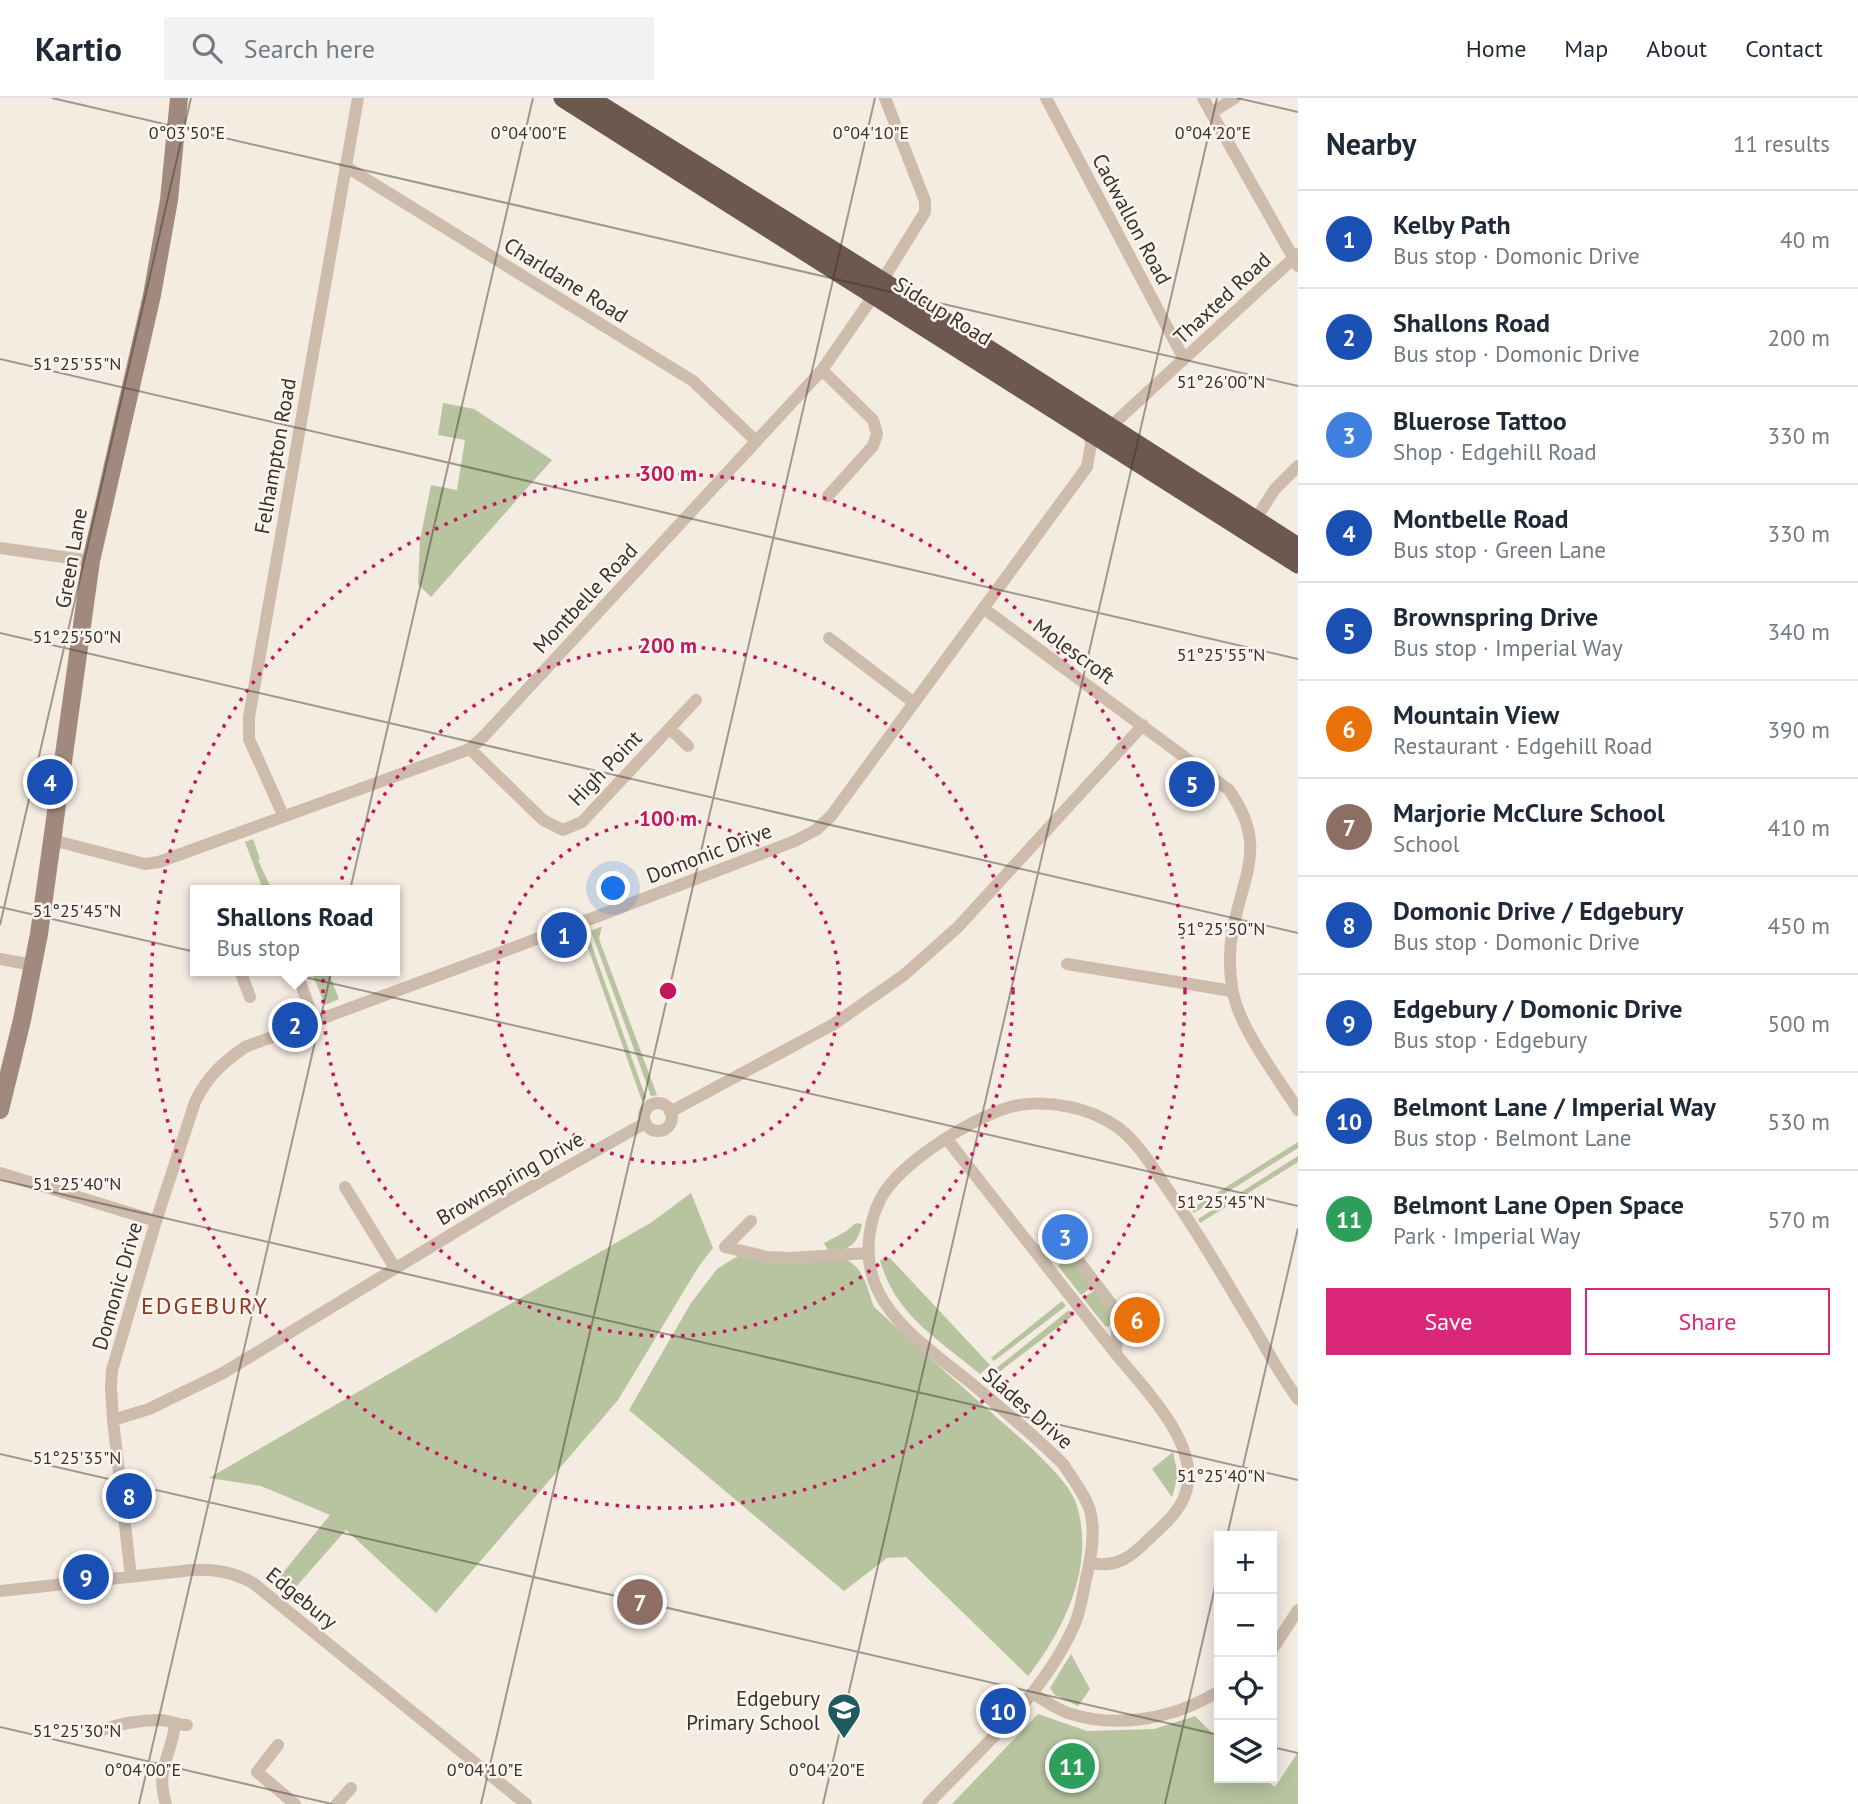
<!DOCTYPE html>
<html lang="en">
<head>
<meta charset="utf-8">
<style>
  body { margin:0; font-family:"PT Sans",sans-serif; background:#f2f2f3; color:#1f2937 }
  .controls { position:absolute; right:21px; bottom:21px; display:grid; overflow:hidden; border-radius:0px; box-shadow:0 4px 18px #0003 }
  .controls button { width:63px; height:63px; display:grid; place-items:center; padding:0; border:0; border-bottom:2px solid #e0e1e3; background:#fff; color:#1f2937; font:35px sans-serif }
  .you { position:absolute; left:614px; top:791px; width:24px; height:24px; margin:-18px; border:5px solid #fff; border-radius:50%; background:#1a73e8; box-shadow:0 0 0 10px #1a73e833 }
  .badge { display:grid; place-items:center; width:46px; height:46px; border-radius:50%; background:#db2777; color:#fff; font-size:23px; font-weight:700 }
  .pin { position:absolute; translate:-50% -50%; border:4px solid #fff; box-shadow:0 2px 7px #0006 }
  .popup { position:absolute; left:190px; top:787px; width:210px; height:91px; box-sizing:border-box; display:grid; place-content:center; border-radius:0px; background:#fff; filter:drop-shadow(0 2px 5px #0005); font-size:23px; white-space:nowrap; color:#747a83 }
  .popup b { font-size:26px; color:#1f2937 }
  .popup::after { content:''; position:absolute; left:50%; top:100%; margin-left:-14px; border:14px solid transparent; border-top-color:#fff }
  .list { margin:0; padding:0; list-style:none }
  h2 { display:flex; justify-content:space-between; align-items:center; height:91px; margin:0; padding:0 28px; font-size:30px }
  h2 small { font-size:23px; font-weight:400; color:#747a83 }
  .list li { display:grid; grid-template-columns:46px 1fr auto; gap:21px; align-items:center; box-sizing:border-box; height:98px; padding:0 28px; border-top:2px solid #e0e1e3 }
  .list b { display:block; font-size:26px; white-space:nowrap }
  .list p { margin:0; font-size:23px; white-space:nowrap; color:#747a83 }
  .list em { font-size:23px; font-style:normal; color:#747a83 }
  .actions { display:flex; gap:14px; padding:21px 28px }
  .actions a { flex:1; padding:16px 0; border:2px solid #db2777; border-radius:0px; text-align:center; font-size:24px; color:#db2777 }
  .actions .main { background:#db2777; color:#fff }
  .icon { flex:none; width:38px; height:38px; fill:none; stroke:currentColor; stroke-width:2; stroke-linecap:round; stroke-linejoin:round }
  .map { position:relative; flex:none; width:1298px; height:1706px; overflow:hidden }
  header { display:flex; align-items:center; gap:42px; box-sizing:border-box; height:98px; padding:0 35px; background:#fff; border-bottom:2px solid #e0e1e3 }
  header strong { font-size:33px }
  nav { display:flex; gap:38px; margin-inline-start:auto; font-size:24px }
  .search { width:490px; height:63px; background:#f2f2f3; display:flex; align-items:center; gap:18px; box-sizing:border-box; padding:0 24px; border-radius:0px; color:#747a83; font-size:26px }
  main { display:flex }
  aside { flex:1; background:#fff }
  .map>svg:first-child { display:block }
  .green { fill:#b8c4a0 }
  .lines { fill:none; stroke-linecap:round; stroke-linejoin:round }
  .minor { stroke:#cdbbac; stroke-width:12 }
  .secondary { stroke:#a18a7d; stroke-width:18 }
  .trunk { stroke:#6c584f; stroke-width:19 }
  .ticks { fill:none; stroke:#3b302b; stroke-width:2; stroke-opacity:0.45 }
  .ring { fill:none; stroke:#c2185b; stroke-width:3.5; stroke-dasharray:3.5 7 }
  .labels { text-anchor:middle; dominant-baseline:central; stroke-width:5; stroke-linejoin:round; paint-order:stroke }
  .street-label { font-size:21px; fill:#3b302b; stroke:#fbf5ee }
  .poi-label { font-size:21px; fill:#3b302b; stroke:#fbf5ee; text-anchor:end }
  .quarter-label { font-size:24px; letter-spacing:2px; fill:#8c3b22; stroke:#fbf5ee }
  .ticks-label { font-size:18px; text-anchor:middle; fill:#3b302b; stroke:#fbf5ee; stroke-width:5; stroke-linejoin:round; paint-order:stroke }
  .centre { fill:#c2185b; stroke:#fbf5ee; stroke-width:3.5 }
  .ring-label { font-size:21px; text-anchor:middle; font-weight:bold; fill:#c2185b; stroke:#fbf5ee; stroke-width:5; stroke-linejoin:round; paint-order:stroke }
</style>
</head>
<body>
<header>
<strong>Kartio</strong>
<div class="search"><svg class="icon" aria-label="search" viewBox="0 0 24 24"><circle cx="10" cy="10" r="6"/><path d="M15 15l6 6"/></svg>Search here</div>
<nav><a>Home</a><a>Map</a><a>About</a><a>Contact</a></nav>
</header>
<main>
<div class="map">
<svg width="1298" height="1706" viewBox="0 0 1298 1706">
  <rect width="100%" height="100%" fill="#f4ebe1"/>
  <!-- green -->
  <path class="green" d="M443,305l31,6 78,51 -121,137 -13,-13 2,-44 11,-55 26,5 8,-50 -27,-5z
    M253,741l7,20 -2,1 14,30h-9l-18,-48z
    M602,828l-3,13 58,156 -6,1 -60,-165z
    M587,834l59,166 -4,3 -55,-156 -14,-8z
    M311,873h17l11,28 -14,6z
    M1298,1044v6l-104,65 -3,-4z
    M1298,1058v6l-98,61 -2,-4z
    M691,1095l22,55 -14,18 -81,134 -182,213 -90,-83 -51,58 1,15 -30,-25 15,-3 49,-60 -69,-29 -52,-8 443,-256z
    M856,1125l6,1c-4,20 -12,26 -33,28l-5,-9 21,-11z
    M741,1156l106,6c18,10 20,28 27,47 40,36 79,72 119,107 22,20 74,62 83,89 20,61 -11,126 -48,173l-122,-119 -19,1 -43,33 -215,-181 62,-107 26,-34z
    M890,1160l100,107 -10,9c-42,-35 -85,-59 -100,-114z
    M1063,1163l11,3 18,23 -11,8 -23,-29z
    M1095,1192l15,20 3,11 -5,6 -3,-1 -22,-28z
    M1062,1203l4,5 -72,55 -3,-3z
    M1069,1212l5,5 -87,66 -3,-3z
    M1173,1354l5,24 -6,21 -20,-28z
    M1071,1556l19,35 -12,17 -23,-11 -5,-7z
    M1038,1616l49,17 67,-2 41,-13 24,24v38h44l12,9 23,-35v52h-346z"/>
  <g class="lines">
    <!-- minor -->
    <path class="minor" d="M1046,0l138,261
      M1203,0l95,168
      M1211,15l24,-15
      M345,68l348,215 63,60
      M882,183l43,-69v-11l-40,-103
      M822,272l51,50 4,14 -4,12 -45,50
      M1110,329l188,-173
      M1255,422l20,-31 23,-23
      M0,450l91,13
      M983,510l246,182c38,54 16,81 4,138 -4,20 -4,40 -1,59 5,39 45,89 66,123
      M829,540l84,64
      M670,631l18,17
      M470,651l73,71 20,10 19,-8 114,-122
      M283,717l-34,-76v-22l109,-619
      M52,742l93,24 14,-2 311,-113 14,-13 338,-366 52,-75
      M0,861l33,6
      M1067,866l165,27
      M293,873l5,5 16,45
      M242,878l8,21
      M644 1019a14 14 0 1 1 28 0a14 14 0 1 1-28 0Z
      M670,1014l164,-88 70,-49 54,-48 185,-202
      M946,1040l88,112
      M0,1075l156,48
      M345,1089l50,81
      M725,1149l42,10 23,1 79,-5
      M725,1149l26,-26
      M1034,1152l36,5 7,4 38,50 3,9 -2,36z
      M113,1322l36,-11 74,-36 280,-170 142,-80
      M1090,1465c28,5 41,-6 60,-25 14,-13 31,-28 36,-46 15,-48 -43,-105 -70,-138
      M131,1479l-18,-157 -2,-33 1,-17 44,-149 39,-119c12,-25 27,-39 50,-55l340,-126 210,-80 21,-11 15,-14 256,-349 4,-23 -2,-13
      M0,1493l192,-21c23,-1 41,2 61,13l273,221
      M1272,1552l26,-40
      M1032,1595c12,7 25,17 39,21 49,15 105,4 148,-23
      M98,1633c20,-7 41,-11 62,-11 9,0 17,5 27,5
      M278,1647l-21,27 38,32
      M166,1706c-11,-35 5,-47 9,-79
      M337,1706l14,-16
      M928,1706c52,-55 119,-112 148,-183 5,-13 7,-28 10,-42 5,-21 10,-47 4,-69 -6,-17 -18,-32 -27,-46 -29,-29 -61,-55 -92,-81 -35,-29 -86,-61 -99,-108 -7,-26 -3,-54 9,-77 19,-36 99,-86 138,-93 33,-5 70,3 97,21 21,15 36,40 50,61 33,46 61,96 90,144 13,23 26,47 42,68"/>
    <!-- secondary -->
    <path class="secondary" d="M0,1012l22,-90 17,-86 52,-373 61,-266 17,-95 10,-102"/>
    <!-- trunk -->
    <path class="trunk" d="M563,0l735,466
      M589,0l293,183 416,266"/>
  </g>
  <!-- ticks -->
  <path class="ticks" d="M52,0l1246,288M1237,0l61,14M0,261l1298,300M0,535l1298,300M0,809l1298,299M0,827l191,-827M0,1082l1298,300M0,1356l1219,281M1227,1438l71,-308M0,1629l332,77M1272,1649l26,6M139,1706l394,-1706M481,1706l394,-1706M823,1706l394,-1706M1165,1706l54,-234"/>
  <!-- distance rings -->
  <g class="ring">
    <circle cx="668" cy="893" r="172"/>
    <circle cx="668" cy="893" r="345"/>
    <circle cx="668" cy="893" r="517"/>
  </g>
  <!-- icons -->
  <defs>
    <g id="school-pin" transform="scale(1.75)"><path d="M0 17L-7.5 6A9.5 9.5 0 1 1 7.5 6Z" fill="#1f5a5e" stroke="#fbf5ee"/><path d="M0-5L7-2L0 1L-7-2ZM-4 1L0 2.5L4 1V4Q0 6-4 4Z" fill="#fff"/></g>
  </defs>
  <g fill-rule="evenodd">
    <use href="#school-pin" x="844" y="1612"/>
  </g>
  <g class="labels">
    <!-- street labels -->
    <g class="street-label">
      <text transform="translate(1132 121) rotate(62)">Cadwallon Road</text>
      <text transform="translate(566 182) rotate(32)">Charldane Road</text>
      <text transform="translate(1222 200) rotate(-43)">Thaxted Road</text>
      <text transform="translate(943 213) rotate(32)">Sidcup Road</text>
      <text transform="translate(275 358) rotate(-80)">Felhampton Road</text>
      <text transform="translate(71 460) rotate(-80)">Green Lane</text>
      <text transform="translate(585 500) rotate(-47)">Montbelle Road</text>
      <text transform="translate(1074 553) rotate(36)">Molescroft</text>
      <text transform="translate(605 670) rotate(-46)">High Point</text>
      <text transform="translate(709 755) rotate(-21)">Domonic Drive</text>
      <text transform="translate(510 1080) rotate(-30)">Brownspring Drive</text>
      <text transform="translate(117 1188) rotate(-74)">Domonic Drive</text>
      <text transform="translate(1028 1310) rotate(41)">Slades Drive</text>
      <text transform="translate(302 1500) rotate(39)">Edgebury</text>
    </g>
    <!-- poi labels -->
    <g class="poi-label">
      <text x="820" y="1600">Edgebury<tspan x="820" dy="24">Primary School</tspan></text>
    </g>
    <!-- quarter labels -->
    <g class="quarter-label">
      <text x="205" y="1207">EDGEBURY</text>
    </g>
  </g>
  <g class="ticks-label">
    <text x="187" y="41">0°03'50"E</text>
    <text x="529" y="41">0°04'00"E</text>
    <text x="871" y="41">0°04'10"E</text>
    <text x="1213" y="41">0°04'20"E</text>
    <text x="77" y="272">51°25'55"N</text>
    <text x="1221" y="290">51°26'00"N</text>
    <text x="77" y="545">51°25'50"N</text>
    <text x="1221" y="563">51°25'55"N</text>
    <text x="77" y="819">51°25'45"N</text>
    <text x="1221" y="837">51°25'50"N</text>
    <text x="77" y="1092">51°25'40"N</text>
    <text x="1221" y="1110">51°25'45"N</text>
    <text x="77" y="1366">51°25'35"N</text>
    <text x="1221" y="1384">51°25'40"N</text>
    <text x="77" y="1639">51°25'30"N</text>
    <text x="143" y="1678">0°04'00"E</text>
    <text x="485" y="1678">0°04'10"E</text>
    <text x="827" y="1678">0°04'20"E</text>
  </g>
  <circle cx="668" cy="893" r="10" class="centre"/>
  <g class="ring-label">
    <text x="668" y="383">300 m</text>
    <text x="668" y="555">200 m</text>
    <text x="668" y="728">100 m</text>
  </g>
</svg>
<div class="controls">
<button>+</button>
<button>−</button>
<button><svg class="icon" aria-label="locate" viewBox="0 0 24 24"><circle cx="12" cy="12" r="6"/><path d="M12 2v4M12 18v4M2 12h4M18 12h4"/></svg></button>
<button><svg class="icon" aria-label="layers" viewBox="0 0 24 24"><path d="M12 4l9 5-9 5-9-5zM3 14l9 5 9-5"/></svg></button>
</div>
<div class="you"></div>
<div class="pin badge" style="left:564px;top:837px;background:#1a4fb4">1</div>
<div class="pin badge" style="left:295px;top:927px;background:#1a4fb4">2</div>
<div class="popup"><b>Shallons Road</b>Bus stop</div>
<div class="pin badge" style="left:1065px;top:1139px;background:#3f7fe0">3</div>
<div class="pin badge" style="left:50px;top:684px;background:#1a4fb4">4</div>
<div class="pin badge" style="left:1192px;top:686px;background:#1a4fb4">5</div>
<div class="pin badge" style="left:1137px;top:1222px;background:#e8710a">6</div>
<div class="pin badge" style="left:640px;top:1504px;background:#8d6e63">7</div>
<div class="pin badge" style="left:129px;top:1398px;background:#1a4fb4">8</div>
<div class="pin badge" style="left:86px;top:1479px;background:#1a4fb4">9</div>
<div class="pin badge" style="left:1003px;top:1613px;background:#1a4fb4">10</div>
<div class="pin badge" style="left:1072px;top:1668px;background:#2e9e5b">11</div>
</div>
<aside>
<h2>Nearby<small>11 results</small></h2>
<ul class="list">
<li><span class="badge" style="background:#1a4fb4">1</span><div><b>Kelby Path</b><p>Bus stop · Domonic Drive</p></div><em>40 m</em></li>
<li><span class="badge" style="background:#1a4fb4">2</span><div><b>Shallons Road</b><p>Bus stop · Domonic Drive</p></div><em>200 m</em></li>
<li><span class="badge" style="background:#3f7fe0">3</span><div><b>Bluerose Tattoo</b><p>Shop · Edgehill Road</p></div><em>330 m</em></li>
<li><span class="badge" style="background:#1a4fb4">4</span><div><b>Montbelle Road</b><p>Bus stop · Green Lane</p></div><em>330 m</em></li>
<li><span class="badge" style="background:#1a4fb4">5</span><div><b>Brownspring Drive</b><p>Bus stop · Imperial Way</p></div><em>340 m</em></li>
<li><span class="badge" style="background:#e8710a">6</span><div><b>Mountain View</b><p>Restaurant · Edgehill Road</p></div><em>390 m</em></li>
<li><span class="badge" style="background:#8d6e63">7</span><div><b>Marjorie McClure School</b><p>School</p></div><em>410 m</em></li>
<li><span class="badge" style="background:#1a4fb4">8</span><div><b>Domonic Drive / Edgebury</b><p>Bus stop · Domonic Drive</p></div><em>450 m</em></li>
<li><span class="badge" style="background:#1a4fb4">9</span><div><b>Edgebury / Domonic Drive</b><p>Bus stop · Edgebury</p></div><em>500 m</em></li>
<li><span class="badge" style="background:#1a4fb4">10</span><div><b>Belmont Lane / Imperial Way</b><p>Bus stop · Belmont Lane</p></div><em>530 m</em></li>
<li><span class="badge" style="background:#2e9e5b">11</span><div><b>Belmont Lane Open Space</b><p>Park · Imperial Way</p></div><em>570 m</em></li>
</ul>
<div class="actions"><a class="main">Save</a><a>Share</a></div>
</aside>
</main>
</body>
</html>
